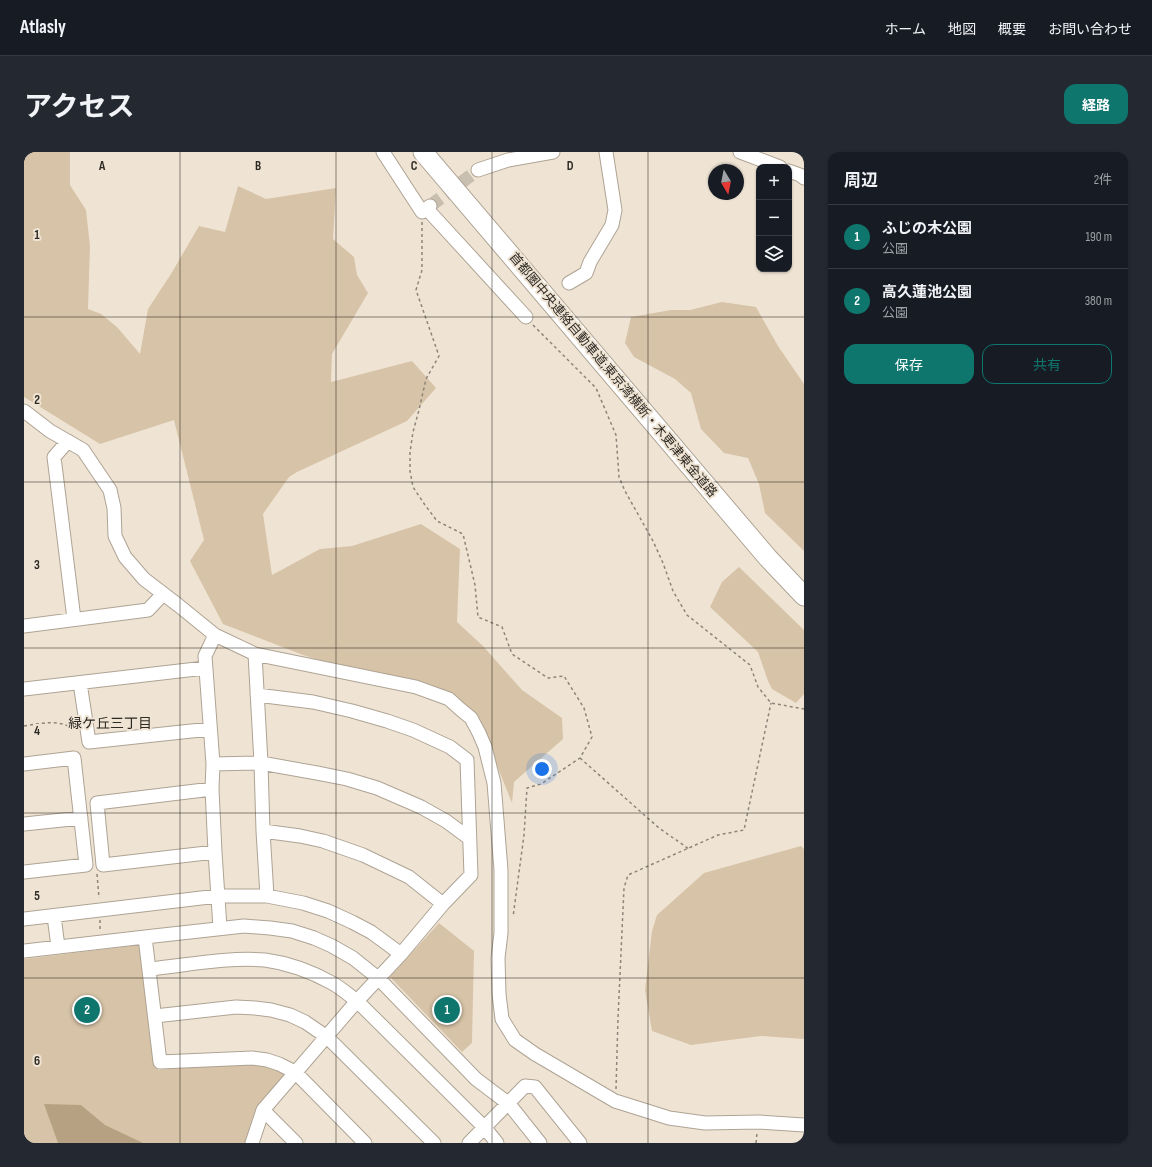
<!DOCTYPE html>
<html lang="ja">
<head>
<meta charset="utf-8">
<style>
  body { margin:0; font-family:"Sofia Sans Condensed","Noto Sans JP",sans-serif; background:#242831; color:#f1f3f6 }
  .controls { position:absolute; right:12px; top:12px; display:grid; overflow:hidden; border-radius:8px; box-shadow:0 1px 3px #0004 }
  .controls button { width:36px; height:36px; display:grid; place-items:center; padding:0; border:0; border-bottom:1px solid #363941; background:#171b24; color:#f1f3f6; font:20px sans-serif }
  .compass { position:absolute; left:684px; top:12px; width:36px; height:36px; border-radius:50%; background:#171b24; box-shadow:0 1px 3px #0004; rotate:170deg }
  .you { position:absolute; left:518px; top:617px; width:14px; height:14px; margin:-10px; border:3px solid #fff; border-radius:50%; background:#1a73e8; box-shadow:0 0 0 6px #1a73e833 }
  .badge { display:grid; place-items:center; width:26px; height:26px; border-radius:50%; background:#0f766e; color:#fff; font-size:13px; font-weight:700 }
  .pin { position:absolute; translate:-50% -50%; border:2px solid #fff; box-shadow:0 1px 4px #0006 }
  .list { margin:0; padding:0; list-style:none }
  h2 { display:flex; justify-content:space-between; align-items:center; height:52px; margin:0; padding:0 16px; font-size:17px }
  h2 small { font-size:13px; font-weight:400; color:#9ea1a6 }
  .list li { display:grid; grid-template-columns:26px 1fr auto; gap:12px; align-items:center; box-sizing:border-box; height:64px; padding:0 16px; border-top:1px solid #363941 }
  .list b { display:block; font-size:15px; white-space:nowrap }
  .list p { margin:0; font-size:13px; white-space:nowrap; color:#9ea1a6 }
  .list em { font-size:13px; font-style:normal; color:#9ea1a6 }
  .actions { display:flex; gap:8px; padding:12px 16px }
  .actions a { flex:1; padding:9px 0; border:1px solid #0f766e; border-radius:12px; text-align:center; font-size:14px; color:#0f766e }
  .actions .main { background:#0f766e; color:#fff }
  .icon { flex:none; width:22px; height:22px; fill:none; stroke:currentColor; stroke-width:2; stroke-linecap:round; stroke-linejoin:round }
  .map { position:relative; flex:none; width:780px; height:991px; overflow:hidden; border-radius:12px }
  header { display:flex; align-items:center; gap:24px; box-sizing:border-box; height:56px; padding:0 20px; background:#171b24; border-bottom:1px solid #363941 }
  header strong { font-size:19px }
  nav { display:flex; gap:22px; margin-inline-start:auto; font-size:14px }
  .intro { display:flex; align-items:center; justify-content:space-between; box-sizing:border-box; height:96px; padding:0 24px }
  h1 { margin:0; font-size:28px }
  .button { padding:10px 18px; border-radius:12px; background:#0f766e; color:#fff; font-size:14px; font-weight:700 }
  main { display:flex; gap:24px; padding:0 24px }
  aside { flex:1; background:#171b24; border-radius:12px; box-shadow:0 1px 3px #0004 }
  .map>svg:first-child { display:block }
  .green { fill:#d7c3a7 }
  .water { fill:#b6a183 }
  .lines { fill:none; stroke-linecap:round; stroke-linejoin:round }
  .minor-tunnel { stroke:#c8bfb1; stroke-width:13; stroke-dasharray:13 6; stroke-linecap:butt }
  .minor-casing { stroke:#aea394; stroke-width:15 }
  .highway-casing { stroke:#aea394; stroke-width:21 }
  .path { stroke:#8c857a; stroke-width:1.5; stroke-dasharray:3 3; stroke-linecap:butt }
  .minor { stroke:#fff; stroke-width:13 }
  .highway { stroke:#fff; stroke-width:19 }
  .grid { fill:none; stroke:#2d2923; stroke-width:1; stroke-opacity:0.55 }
  .labels { text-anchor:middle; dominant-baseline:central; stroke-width:4; stroke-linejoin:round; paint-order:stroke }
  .street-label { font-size:13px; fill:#2d2923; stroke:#efe4d4 }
  .neighbourhood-label { font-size:14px; fill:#2d2923; stroke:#efe4d4 }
  .grid-label { font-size:13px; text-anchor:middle; font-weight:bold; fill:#2d2923; stroke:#efe4d4; stroke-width:4; stroke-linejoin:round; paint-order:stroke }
</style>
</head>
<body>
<header>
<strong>Atlasly</strong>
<nav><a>ホーム</a><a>地図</a><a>概要</a><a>お問い合わせ</a></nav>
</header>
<div class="intro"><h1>アクセス</h1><a class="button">経路</a></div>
<main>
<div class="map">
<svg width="780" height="991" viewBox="0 0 780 991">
  <rect width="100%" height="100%" fill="#efe4d4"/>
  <!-- green -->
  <path class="green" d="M0,0h46v33l16,25 4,36 -2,63 13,5 16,13 23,27 8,-45 23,-35 28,-48 26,6 13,-46 28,13 70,-11 -3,51 21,18 3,18 11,18 -36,61 -1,28 81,-21 24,27 -29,33 -110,51 -8,5 -26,37 9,61 48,-26 32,-3 69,-22 39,25 -3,73 26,24 39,44 40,28 1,21 -49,43 -2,21 -22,-55 -23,-42 -164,-51 -80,-31 -33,-63 14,-21 -30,-120 -74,24 -76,-47z
    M698,150l34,5 22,39 26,38v167l-39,-38 -6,-29 -11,-26 -24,-5 -23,-24 -10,-36 -16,-14 -41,-22 -9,-14 6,-26 40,-7h19z
    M715,415l65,63v64l-8,9 -24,-14 -4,-8 -10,-29 -48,-45 12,-25z
    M777,694l3,3v190l-43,-3 -70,9 -39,-14 -7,-41 7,-59 5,-16 47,-42z
    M415,771l35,28 -2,92 -10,9 -72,-75z
    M115,793l4,3 15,122 95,-9 26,7 8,6 -41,69h-222v-184z"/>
  <!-- water -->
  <path class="water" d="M20,952l37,1 24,20 38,18h-85z"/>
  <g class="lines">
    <!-- minor-tunnel -->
    <path class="minor-tunnel" d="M406,54l48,-36"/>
    <!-- minor casing -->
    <g class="minor-casing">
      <path id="minor" d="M359,0l39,60 8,-6
        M716,0l40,15
        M454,18l30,-10 45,-8
        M765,19l11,4 4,3
        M403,57l99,108
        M545,131l17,-10 4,-11 22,-37 3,-15 -9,-58
        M0,259l26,20 33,19 27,40 4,18 1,28 10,21 19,22 34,26 37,30 40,19 161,33 33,12 11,10 11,9 8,15 6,14 9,36 7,87v63l-3,25 1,36 3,25 13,21 20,14 80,47 32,10 22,7 36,5 54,-1 45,3
        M44,289l-14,16 20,162
        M0,474l124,-16 15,-16
        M191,483l-10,21 8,108 -1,25 3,63 5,76
        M231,502l6,109 2,68 4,65
        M56,531l9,59 121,-13
        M0,537l181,-21
        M0,612l50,-6 12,107 -62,7
        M189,612l48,-1 56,10 30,6 30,9 44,19 25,14 23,17
        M188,637l-115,14 6,62 112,-13
        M0,672l57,-6
        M239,679l37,5 23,5 40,14 46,22 34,27
        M30,764l4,31
        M0,767l194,-23h49l36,7 25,8 24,11 19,10 30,22
        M121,785l15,125 92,-4 15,2 12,4 16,8 70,71
        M0,799l121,-14 99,-11 26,2 22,3 22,7 18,8 21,12 25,20 98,101 33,25 31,39
        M125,817c39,-4 78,-12 116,-9 23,3 47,12 67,23 9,5 17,12 25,18l128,127 12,15
        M131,864l81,-9 19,1 16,2 19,5 15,7 22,15 107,106
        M239,958l33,33
        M228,991l11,-33 94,-109 44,-47 42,-50 28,-29 -4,-115 -17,-13 -37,-17 -26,-9 -35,-10 -39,-9 -56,-7
        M445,991l56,-57 10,1 45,56"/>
    </g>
    <!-- highway casing -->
    <g class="highway-casing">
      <path id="highway" d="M399,0l345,406 36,38"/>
    </g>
    <!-- path -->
    <path class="path" d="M398,70v48l-6,20 23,66 -13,23 -7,31 -6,22 -3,20v19l3,16 12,18 12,16 26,13 12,51 3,32 24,10 10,27 36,24 16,-2 20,32 8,29 -12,21 -39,26 -14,4 -3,47 -11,82
      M509,173l63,63 20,47 3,42 6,14 28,50 10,22 10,28 14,24 63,50 8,22 13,16 33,6
      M0,574c19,-3 35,-7 52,4
      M556,606l79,70 30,21
      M73,722l2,24
      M76,768v10
      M592,937l2,-71 6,-130 4,-13 90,-40 26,-5 27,-127
      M732,991l1,-10"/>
    <!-- minor -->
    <use href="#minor" class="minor"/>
    <!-- highway -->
    <use href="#highway" class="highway"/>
  </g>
  <!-- grid -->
  <path class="grid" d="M156,0v991M312,0v991M468,0v991M624,0v991M0,165h780M0,330h780M0,496h780M0,661h780M0,826h780"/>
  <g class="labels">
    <!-- street labels -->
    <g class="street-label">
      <text transform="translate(589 223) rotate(50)">首都圏中央連絡自動車道;東京湾横断・木更津東金道路</text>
    </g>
    <!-- neighbourhood labels -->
    <g class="neighbourhood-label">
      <text x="86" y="571">緑ケ丘三丁目</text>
    </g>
  </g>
  <g class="grid-label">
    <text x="78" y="18">A</text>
    <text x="234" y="18">B</text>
    <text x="390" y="18">C</text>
    <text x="546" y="18">D</text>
    <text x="13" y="87">1</text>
    <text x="13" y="252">2</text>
    <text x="13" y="417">3</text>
    <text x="13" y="583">4</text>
    <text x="13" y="748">5</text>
    <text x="13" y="913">6</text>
  </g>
</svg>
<div class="controls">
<button>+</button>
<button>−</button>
<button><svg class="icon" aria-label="layers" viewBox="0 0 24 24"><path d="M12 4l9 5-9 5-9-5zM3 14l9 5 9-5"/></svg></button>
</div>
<svg class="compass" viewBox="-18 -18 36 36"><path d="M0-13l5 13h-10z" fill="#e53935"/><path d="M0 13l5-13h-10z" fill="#9ea1a6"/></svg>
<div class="you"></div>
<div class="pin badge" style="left:423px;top:858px">1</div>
<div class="pin badge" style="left:63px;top:858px">2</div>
</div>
<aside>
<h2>周辺<small>2件</small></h2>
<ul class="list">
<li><span class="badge">1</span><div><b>ふじの木公園</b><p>公園</p></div><em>190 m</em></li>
<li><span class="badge">2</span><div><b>高久蓮池公園</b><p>公園</p></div><em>380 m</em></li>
</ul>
<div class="actions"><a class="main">保存</a><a>共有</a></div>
</aside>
</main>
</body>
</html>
